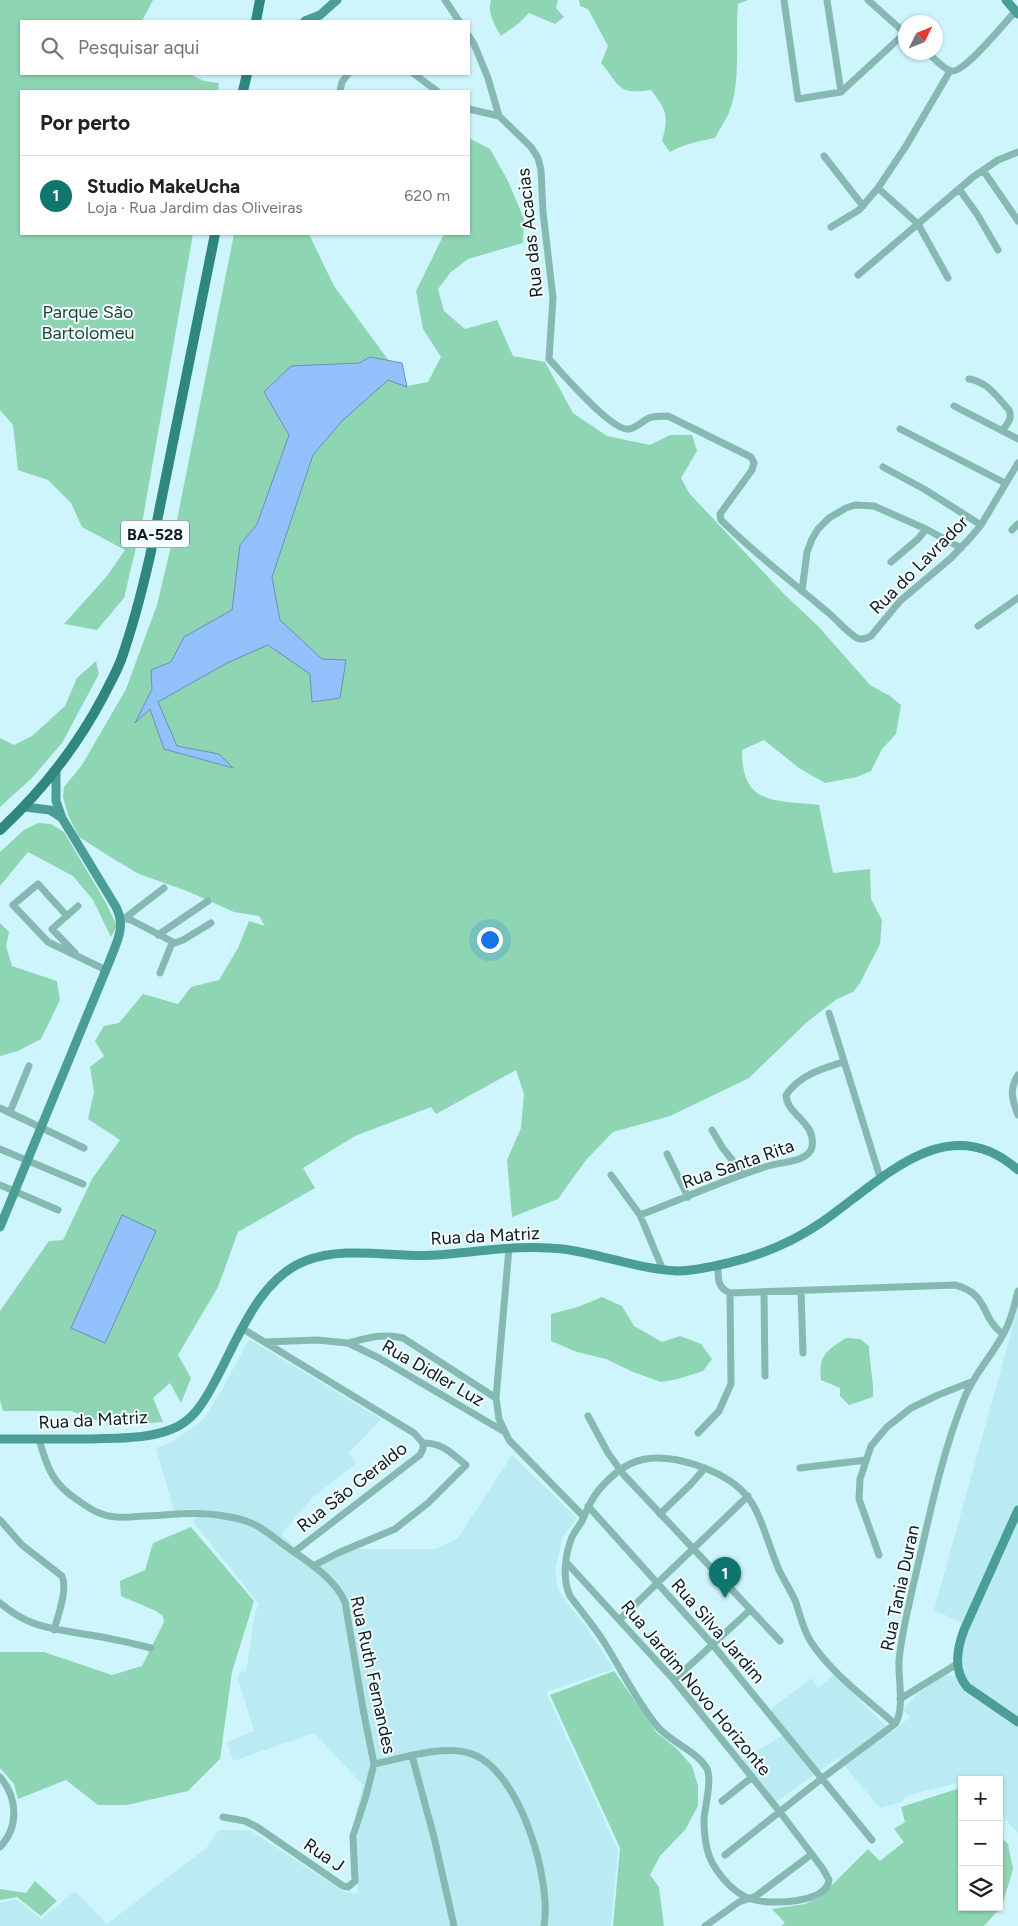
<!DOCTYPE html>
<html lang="pt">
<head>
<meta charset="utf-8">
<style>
  body { margin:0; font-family:Figtree,sans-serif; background:#f2f2f2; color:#202124 }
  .controls { position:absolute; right:15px; bottom:15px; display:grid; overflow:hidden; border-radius:0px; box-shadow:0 1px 4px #0004 }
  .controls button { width:45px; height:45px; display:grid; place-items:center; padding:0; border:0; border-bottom:1px solid #e0e0e0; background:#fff; color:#202124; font:25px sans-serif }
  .compass { position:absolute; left:898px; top:15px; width:45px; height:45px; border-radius:50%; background:#fff; box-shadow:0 1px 4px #0004; rotate:47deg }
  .you { position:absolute; left:489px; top:939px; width:18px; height:18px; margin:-12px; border:4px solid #fff; border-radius:50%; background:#1a73e8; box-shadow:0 0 0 8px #1a73e833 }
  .badge { display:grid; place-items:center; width:32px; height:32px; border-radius:50%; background:#0f766e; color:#fff; font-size:16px; font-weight:700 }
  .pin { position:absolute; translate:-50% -41px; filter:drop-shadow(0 1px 2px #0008) }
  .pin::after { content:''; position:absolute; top:26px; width:18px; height:15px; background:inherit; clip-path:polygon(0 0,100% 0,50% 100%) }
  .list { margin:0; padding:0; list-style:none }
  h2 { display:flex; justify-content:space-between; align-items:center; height:65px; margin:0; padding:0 20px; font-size:21px }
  h2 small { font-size:16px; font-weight:400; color:#757577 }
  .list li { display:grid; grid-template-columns:32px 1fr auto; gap:15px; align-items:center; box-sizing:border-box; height:80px; padding:0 20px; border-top:1px solid #e0e0e0 }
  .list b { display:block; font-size:19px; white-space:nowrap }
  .list p { margin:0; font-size:16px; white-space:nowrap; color:#757577 }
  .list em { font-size:16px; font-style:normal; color:#757577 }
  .icon { flex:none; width:28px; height:28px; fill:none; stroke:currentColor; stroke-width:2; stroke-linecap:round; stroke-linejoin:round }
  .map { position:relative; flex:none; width:1018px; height:1926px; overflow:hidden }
  .search { position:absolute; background:#fff; box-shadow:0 1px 4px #0004; left:20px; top:20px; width:450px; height:55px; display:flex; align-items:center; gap:12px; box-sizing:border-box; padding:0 18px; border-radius:0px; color:#757577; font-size:19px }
  .panel { position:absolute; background:#fff; box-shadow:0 1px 4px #0004; left:20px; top:90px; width:450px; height:145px; border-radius:0px }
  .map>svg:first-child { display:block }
  .built { fill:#baebf3 }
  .green { fill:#8ed5b3 }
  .water { fill:#93c1fc; stroke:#6b90ba }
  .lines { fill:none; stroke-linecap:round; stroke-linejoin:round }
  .street { stroke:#85b9b2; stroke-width:7 }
  .secondary { stroke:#4a9e95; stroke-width:9 }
  .primary { stroke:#30877e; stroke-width:10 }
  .labels { text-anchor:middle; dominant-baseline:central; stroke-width:4; stroke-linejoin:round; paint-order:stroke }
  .shield { fill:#f4fcfd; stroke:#535f62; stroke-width:1 }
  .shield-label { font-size:16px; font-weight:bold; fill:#0e1c1f }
  .street-label { font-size:18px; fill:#0e1c1f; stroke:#f4fcfd }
  .park-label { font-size:18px; fill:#1a4834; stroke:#f4fcfd }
</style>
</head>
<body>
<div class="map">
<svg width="1018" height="1926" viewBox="0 0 1018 1926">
  <rect width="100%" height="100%" fill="#cef5fc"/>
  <!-- built -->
  <path class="built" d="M1018,1308v525l-19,-20v-33h-37v2l-56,14 -4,6 -22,6 -42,-50 -62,44 -34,-41 45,-29 -17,-22 41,-32 7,10 16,-13 58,57 18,-15 -8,-7 15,-16 27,-18 20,-1 -2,-30 5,-20 -33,-15z
    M249,1339l132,80 -32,34 8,10 -45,35 -31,36 18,17 19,14 36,-16h82l22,-11 54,-83 65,63 -14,18 -8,34 3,20 29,38 27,41 -68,23 72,158 -7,76h-611v-23l16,-4 25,20 34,-28 32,33 99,-76 13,-18h31l94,62 14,1 -3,-45 7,-32 -7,1 8,-32 -49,-52 -81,28 -6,-19 27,-11 -16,-52 2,-7 6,-1 9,-58 4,-9 -66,-82 5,-9 -1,-3 -8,-1 -15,2 -18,-63 16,-6 30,-21 21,-33z"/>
  <!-- green -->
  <path class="green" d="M0,0h153l-11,21h-121v53h169l14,7 15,2 -1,8h-197v143h172l-50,284 -19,80 -27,32 -33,-6 43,-48 18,-26 -43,-23 -11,-24 -23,-23 -30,-10 -5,-45 -13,-15z
    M491,0h67l-2,8 8,9 -9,7 -26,-11 -10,10 -18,13c-6,-10 -14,-24 -10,-36z
    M579,0h169l-10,4c-3,34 3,70 -7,103 -3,10 -11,21 -16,31 -16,3 -31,6 -45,14l-8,-11c7,-25 5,-30 -11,-51 -33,5 -30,-3 -50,-27l7,-17 -20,-37 -8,-3z
    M471,139l19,10 18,32 16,38 -1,24 -55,16 -17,13 -13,17 6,22 21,18 32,-9 16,36 32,6 28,51 34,23 43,9 20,-10h22l5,16 -16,27 8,15 95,101 35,33 51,58 20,11 11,9 -5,29 -14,15 -11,22 -14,6 -32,6 -26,-15 -35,-28 -22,10c0,56 32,50 77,55l14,68 37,-4 1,30 11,21 -2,24 -20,39 -7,9 -16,7 -30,23 -58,56 -79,38 -57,16 -27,28 -28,39 -46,18 -5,-57 14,-32 3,-34 -8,-24 -80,44 -5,-7 -76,29 -52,32 12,20 -77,44 -20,55 -40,68 13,23 -10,25 -11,-20 -17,15 10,24 -51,4 -41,-15h-68l-3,-11v-89l49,-70 14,-1 29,-61 28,-39 -32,-21 6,-27 -4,-25 14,-11 -9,-15 9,-15 15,-3 24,-29 35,10 13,-17 28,-7 19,-32 11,-27 16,5 -6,-10 -25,-4 -47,-21 -48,-17 -27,-16 -33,-21 -11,-22 -5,-18 1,-10 18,-22 44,-76 31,-84 19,-80 58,-291h75l25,52 55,75 13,2 5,23 21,-4 13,-25 -18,-28 -7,-38 28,-57h25v-94z
    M96,661l3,13 -37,69 -30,35 -32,29v-69l14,7 18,-9 33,-30 12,-28z
    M38,823l13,1 13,8 42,71 11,23 -6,11 -18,-37 -20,-24 -45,-24 -28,34v-34l24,-22z
    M0,923l9,9 -3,14 6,20 45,15 3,19 -19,39 -23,12 -18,5z
    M602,1297l20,9 12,20 28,16 18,-6 21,8 11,15 -9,12 -25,8 -17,3 -28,-10 -27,-13 -29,-7 -26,-11v-27l27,-7z
    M846,1338l14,1 9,7c0,17 5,33 4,51l-24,8 -9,-9v-8l-19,-8c-3,-24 5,-29 25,-42z
    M191,1527l63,74 -22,71 -12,87 -32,32 -61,14h-29l-32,-25 -48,19 -4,-15 -14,-16v-116h44l68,23 30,-9 22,-44 -1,-6 -7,-5 -35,-15 -1,-15 25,-11 8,-27z
    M614,1671l43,62 20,16 15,17 6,20v20l-13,24 -25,26 -10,19 9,12 5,39h-51l7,-78 -70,-153z
    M960,1788l2,3v116h37v-72l9,9 5,25 -11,37 -18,20h-203l4,-3 -13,-14 33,-5 14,-6 49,-49 12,12 24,-19 -10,-13 11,-7 -4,-15z
    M35,1881l22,20 -16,15 -24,-19 -17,3v-11l26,4z"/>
  <!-- water -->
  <path class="water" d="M370,357l32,6 5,24 -19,-7 -46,41 -29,34 -41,122 8,43 42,39 24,1 -6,38 -28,4 -2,-28 -42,-29 -41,18 -69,39 19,44 42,8 14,14 -69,-19 -14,-40 -15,14 17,-34 -1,-19 20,-8 13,-25 48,-27 8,-65 17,-21 32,-89 -25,-43 27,-26 68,-3z
    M122,1215l34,16 -51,112 -34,-15z"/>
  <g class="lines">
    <!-- street -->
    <path class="street" d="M445,0l14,21
      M784,0l14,99 43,-7 64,-59
      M827,0l14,92
      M868,0l38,34
      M469,36l5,8 14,34 11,38 32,31 7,11 3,12 2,42 10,86 -4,61c13,14 63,73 80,70 8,-1 13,-8 20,-11 5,-2 12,-2 19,-2l83,41 3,6 -2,7 -32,44 1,6c33,33 69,60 104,90 11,8 20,21 32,28 5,2 9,1 14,-2l29,-35 51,-43 20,-21 10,-12 37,-62
      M927,52c7,6 16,17 24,19 13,3 54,-49 64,-59
      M414,74l23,17
      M340,91l2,-9 6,-8
      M469,109l30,7
      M824,156l39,50
      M983,170l35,51
      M878,188l40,36 30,54
      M959,189l18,25 21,36
      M831,227l28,-17 19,-22 28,-42 44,-75
      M858,275l115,-98 25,-17 20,-8
      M969,379c19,3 28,18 40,31 4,9 -2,14 -7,21
      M954,406l64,33
      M900,429l105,54
      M883,467l41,22 57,36
      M1012,530l6,-6
      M891,562l27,-23 8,-10
      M802,591l5,-39 5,-13 6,-10 11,-11 17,-10 9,-3 19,1 52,23 35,19
      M978,626l40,-28
      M67,916l-29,-32 -25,21 35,37 58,28
      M121,918l10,2 44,23 8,-3 28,-17
      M125,918l39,-30
      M158,935l50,-34
      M75,953l-23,-24 26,-23
      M160,973l12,-30
      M829,1013l51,164
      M1018,1075c-9,14 -6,25 0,40
      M0,1108l84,40
      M10,1112l19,-46
      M712,1130l10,17 21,27
      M0,1149l83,35
      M667,1154l21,43
      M611,1175l29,40 23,55
      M0,1185l58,25
      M640,1215c43,-16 85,-36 128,-49 12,-4 41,-4 44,-19 4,-26 -25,-31 -26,-52 14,-20 35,-26 57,-33
      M509,1248l-13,150 3,21 10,21 75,77
      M718,1265c0,13 -1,23 12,28l225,-8c35,9 25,33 48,49
      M801,1291l2,62
      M764,1292l1,84
      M243,1329l171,104 9,10
      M266,1342l51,-2 31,3 31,15 124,73
      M348,1343c19,-5 36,-10 55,-5l93,60
      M588,1416l20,37 16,22 156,166
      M698,1433l21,-22 12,-27 -1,-91
      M39,1439c8,29 14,46 40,62 7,5 15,11 23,13 13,5 28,3 42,2 26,-1 54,-5 80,0 36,5 42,17 70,36 18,12 42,29 51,50l18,107 11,55c29,-6 70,-20 98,-10 48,17 80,126 72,172
      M800,1468l66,-8
      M588,1506l125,139 159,195
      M660,1514l31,-30 14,-16
      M0,1520l22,25 40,31c6,13 -4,40 -8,54
      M294,1552l126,-97 3,-6v-6
      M879,1555l-20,-56 1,-20 11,-33 16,-19 24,-19 27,-13 33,-13
      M567,1563l107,117 106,132 43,57 6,11c-3,24 -60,25 -78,19 -16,-5 -30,-21 -38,-35 -7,-12 -9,-31 -9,-45 1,-13 9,-42 2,-52 -11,-17 -36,-25 -49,-41 -21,-26 -36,-57 -53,-84 -10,-16 -23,-31 -34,-46 -8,-17 -5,-42 2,-59 3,-6 7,-11 10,-16 3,-7 6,-14 10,-21 7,-13 25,-30 38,-36 22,-11 52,-5 74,4 57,21 54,53 75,102 5,10 11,20 16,30 5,14 8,30 16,42 20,31 57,58 84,82
      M313,1566l25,-13 57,-24 33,-26 38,-38c-15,-12 -23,-22 -43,-22
      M0,1603c31,26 52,25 90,32 20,3 41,8 61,13
      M620,1619l128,-123
      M674,1680l76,-70
      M900,1699l57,-35
      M412,1756l22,81 20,89
      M0,1777c18,21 19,50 0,70
      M722,1801l29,-23
      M223,1817l22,4 12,6 86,59 5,1 7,-6 -2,-45 13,-40 8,-32
      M725,1855l96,-76 74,-55c10,-14 3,-46 4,-63 2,-25 9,-51 14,-75 15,-62 27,-128 51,-187 10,-26 31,-46 43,-72 5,-11 8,-24 11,-36
      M705,1926l34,-24 17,-6 56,-42"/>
    <!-- secondary -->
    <path class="secondary" d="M1006,0l12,14
      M305,21l15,-6 17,-15
      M25,807l25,3 12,8
      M0,1227l110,-267c7,-19 16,-33 6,-53l-54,-89 -6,-17v-29
      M0,1439c31,0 62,0 92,0 26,-1 56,0 80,-10 21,-8 32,-27 42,-46 23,-41 43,-103 91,-122 41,-16 89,-3 132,-6 42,-3 84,-11 126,-6 38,5 75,20 114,22 17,0 34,-4 51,-8 34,-8 65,-21 94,-41 58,-40 125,-116 196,-52
      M1018,1510l-54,120c-7,19 -11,40 3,57l51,35"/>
    <!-- primary -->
    <path class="primary" d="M256,21l4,-21
      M243,91l4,-17
      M0,830c42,-39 76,-82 103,-133 6,-12 13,-24 18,-37 12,-34 21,-69 29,-104l65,-322"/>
  </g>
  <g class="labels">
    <!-- shield labels -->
    <rect class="shield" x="121" y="520.5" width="68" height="27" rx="4"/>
    <g class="shield-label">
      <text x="155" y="534">BA-528</text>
    </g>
    <!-- street labels -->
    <g class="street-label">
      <text transform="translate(530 233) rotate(-96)">Rua das Acacias</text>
      <text transform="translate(919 565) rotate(-45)">Rua do Lavrador</text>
      <text transform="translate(738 1164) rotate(-19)">Rua Santa Rita</text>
      <text transform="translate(485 1236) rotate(-3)">Rua da Matriz</text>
      <text transform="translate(433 1373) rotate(30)">Rua Didler Luz</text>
      <text transform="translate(93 1420) rotate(-3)">Rua da Matriz</text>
      <text transform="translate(352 1487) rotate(-38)">Rua São Geraldo</text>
      <text transform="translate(900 1588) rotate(-78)">Rua Tania Duran</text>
      <text transform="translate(718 1631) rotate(49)">Rua Silva Jardim</text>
      <text transform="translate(373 1675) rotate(78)">Rua Ruth Fernandes</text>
      <text transform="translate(696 1688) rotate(50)">Rua Jardim Novo Horizonte</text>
      <text transform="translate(324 1855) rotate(34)">Rua J</text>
    </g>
    <!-- park labels -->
    <g class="park-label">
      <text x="88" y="312">Parque São<tspan x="88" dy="21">Bartolomeu</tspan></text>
    </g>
  </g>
</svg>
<div class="controls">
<button>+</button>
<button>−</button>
<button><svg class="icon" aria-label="layers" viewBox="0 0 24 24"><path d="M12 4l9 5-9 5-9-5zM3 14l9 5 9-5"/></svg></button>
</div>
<svg class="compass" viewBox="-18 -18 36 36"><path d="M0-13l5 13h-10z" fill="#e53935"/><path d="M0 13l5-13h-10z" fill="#757577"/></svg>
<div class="you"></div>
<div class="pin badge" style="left:725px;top:1598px">1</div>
<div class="search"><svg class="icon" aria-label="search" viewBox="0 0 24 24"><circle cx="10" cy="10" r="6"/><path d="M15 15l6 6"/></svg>Pesquisar aqui</div>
<section class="panel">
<h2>Por perto<small></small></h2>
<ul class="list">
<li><span class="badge">1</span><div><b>Studio MakeUcha</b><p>Loja · Rua Jardim das Oliveiras</p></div><em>620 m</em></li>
</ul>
</section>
</div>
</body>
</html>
